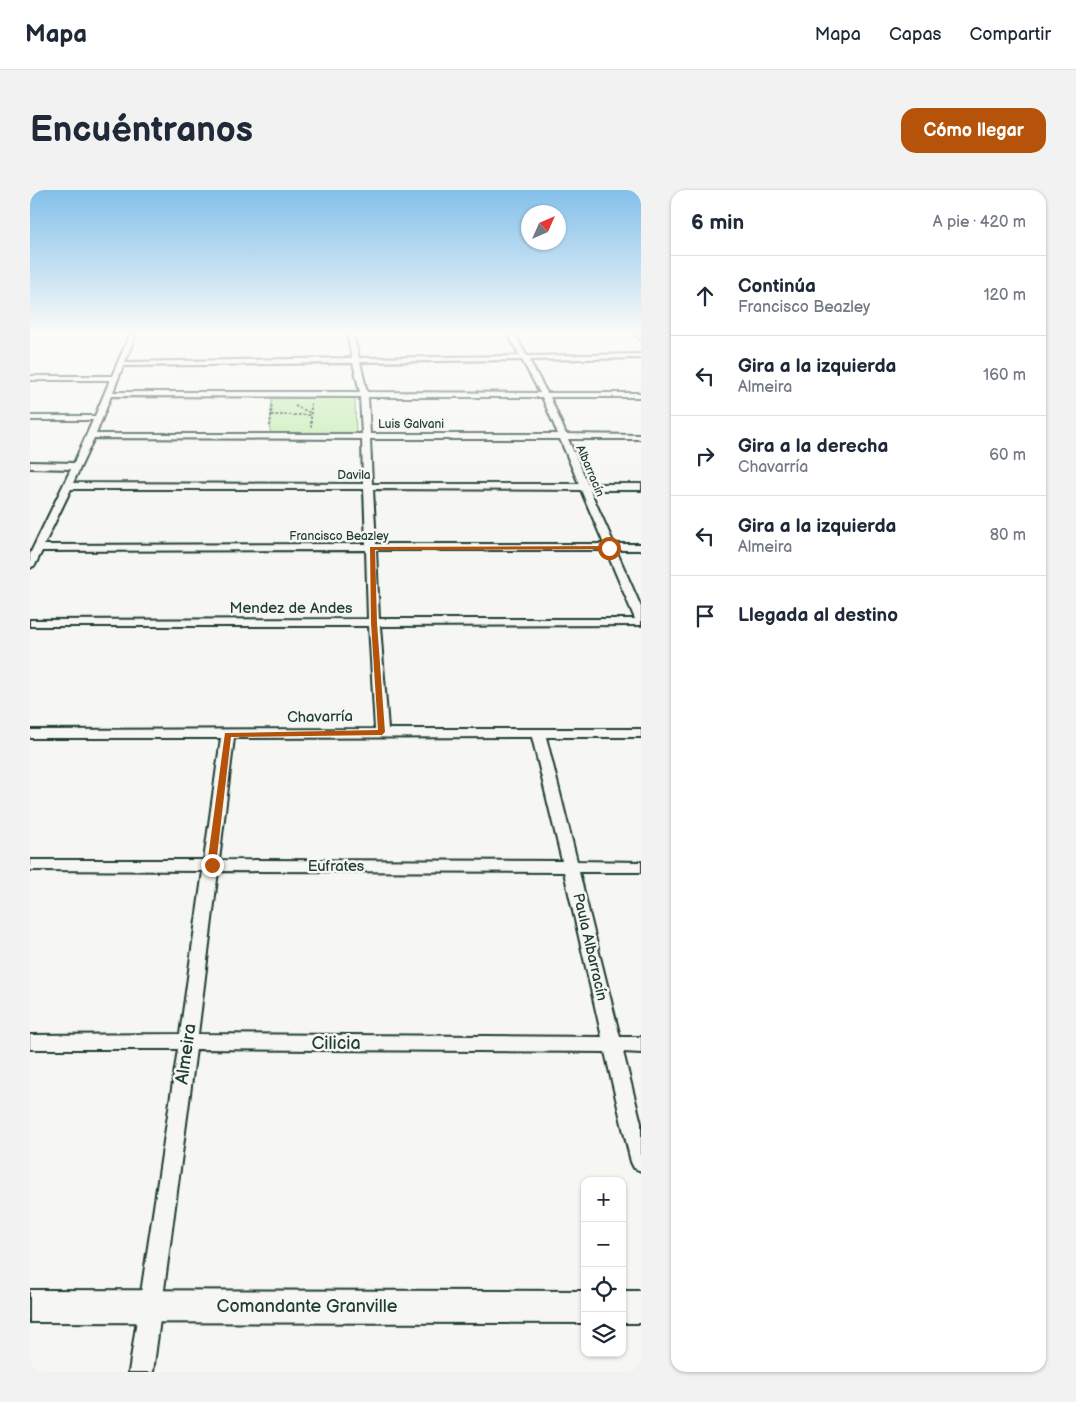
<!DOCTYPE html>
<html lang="es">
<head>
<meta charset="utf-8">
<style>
  body { margin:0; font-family:"Balsamiq Sans",sans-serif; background:#f2f2f3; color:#1f2937 }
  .controls { position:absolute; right:15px; bottom:15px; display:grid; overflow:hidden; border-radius:10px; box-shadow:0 1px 4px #0004 }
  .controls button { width:45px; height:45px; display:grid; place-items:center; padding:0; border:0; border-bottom:1px solid #e0e1e3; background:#fff; color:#1f2937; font:25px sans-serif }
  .compass { position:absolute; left:491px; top:15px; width:45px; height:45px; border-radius:50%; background:#fff; box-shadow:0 1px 4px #0004; rotate:45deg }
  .stop { position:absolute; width:15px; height:15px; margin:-11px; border:4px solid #b45309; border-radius:50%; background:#fff }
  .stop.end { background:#b45309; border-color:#fff; box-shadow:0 1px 5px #0008 }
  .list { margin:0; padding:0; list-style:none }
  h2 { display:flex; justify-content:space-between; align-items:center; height:65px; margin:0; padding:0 20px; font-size:21px }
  h2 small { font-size:16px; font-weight:400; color:#747a83 }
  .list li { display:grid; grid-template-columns:32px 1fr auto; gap:15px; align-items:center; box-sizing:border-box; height:80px; padding:0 20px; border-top:1px solid #e0e1e3 }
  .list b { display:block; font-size:19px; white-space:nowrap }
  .list p { margin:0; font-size:16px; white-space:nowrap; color:#747a83 }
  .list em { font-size:16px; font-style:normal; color:#747a83 }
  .icon { flex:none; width:28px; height:28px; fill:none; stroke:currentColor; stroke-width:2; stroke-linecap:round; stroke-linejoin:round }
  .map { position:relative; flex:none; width:611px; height:1182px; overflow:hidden; border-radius:15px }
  header { display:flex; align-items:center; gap:30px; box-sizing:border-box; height:70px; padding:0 25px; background:#fff; border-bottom:1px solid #e0e1e3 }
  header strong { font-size:24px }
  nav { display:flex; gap:28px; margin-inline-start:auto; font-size:18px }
  .intro { display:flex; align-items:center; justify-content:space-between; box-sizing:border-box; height:120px; padding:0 30px }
  h1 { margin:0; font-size:35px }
  .button { padding:12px 22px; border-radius:15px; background:#b45309; color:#fff; font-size:18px; font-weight:700 }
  main { display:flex; gap:30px; padding:0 30px }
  aside { flex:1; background:#fff; border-radius:15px; box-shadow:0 1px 4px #0004 }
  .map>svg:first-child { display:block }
  .green { fill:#beecab; stroke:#6e9470 }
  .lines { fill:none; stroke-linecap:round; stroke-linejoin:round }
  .street-casing { stroke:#1f3d34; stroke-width:4 }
  .secondary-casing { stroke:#1f3d34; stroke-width:4 }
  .path { stroke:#1f3d34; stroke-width:2; stroke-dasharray:2.5 2; stroke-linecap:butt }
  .street { fill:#f6f6f2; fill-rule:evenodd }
  .secondary { fill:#f6f6f2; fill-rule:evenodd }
  .route { fill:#b45309 }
  .labels { text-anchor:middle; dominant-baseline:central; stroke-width:5; stroke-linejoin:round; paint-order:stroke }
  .far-street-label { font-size:12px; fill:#1f3d34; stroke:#f6f6f2 }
  .street-label { font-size:15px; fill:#1f3d34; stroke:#f6f6f2 }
  .near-street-label { font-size:18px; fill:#1f3d34; stroke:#f6f6f2 }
</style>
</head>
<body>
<header>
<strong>Mapa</strong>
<nav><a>Mapa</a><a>Capas</a><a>Compartir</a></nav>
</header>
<div class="intro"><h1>Encuéntranos</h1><a class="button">Cómo llegar</a></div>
<main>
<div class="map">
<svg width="611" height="1182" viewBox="0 0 611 1182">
  <rect width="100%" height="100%" fill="#f6f6f2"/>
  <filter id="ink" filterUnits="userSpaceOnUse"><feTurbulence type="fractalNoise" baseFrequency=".02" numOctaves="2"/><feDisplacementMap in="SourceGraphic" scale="10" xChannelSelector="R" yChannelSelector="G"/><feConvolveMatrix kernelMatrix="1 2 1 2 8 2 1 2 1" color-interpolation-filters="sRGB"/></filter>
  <g filter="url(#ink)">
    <!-- green -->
    <path class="green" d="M242,208h83l1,35h-86z"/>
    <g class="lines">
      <!-- street casing -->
      <g class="street-casing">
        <path id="street" d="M100,144h6l-11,28 227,-4 -5,-24h6l6,24 161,-2 -12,-22h6l13,22 114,-2v4l-112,2 18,33h94v4h-91l16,37 75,1v4h-73l20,45h53v6h-51l24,54h27v6h-25l25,57v18l-261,1 8,103h253v8h-95l31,124 64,1v10h-62l41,165h21v16l-18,-1 18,71v48l-7,-3 -3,-6 -26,-110 -409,-3 -43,323h-24l49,-323h-148v-14l150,-1 23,-163 -173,-1v-10h174l17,-122h-191v-8l345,-1 -6,-103h-339v-6l338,-1 -2,-69 -324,1 -7,14 -5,3v-14l41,-85 -41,-1v-6l44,1 19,-43h-63v-4h65l15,-36h-80v-4h82zM492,170l18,33 -173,-1 -7,-30zM323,173l7,29h-247l10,-26zM81,206l249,1 2,37h-266zM338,207h174l16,37h-188zM64,248l268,1 1,45 -290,-1zM340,249h190l19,45h-207zM41,299h293l2,55 -322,1zM343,299l208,1 23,54h-228zM346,360h230l29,69h-256zM502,547l30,124 -343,-1 15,-122zM188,681l346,1 38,165 -404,-3z
          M605,144h6v6z"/>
      </g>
      <!-- secondary casing -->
      <g class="secondary-casing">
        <path id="secondary" d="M0,1100l555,1v32l-555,-1z
          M592,1101h19v32h-19z"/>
      </g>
      <!-- path -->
      <path class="path" d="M281,213v24
        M265,216l16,7
        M241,225h40
        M240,236l2,-21"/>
      <!-- street -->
      <use href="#street" class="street"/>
      <!-- secondary -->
      <use href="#secondary" class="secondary"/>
    </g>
  </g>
  <!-- sky -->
  <linearGradient id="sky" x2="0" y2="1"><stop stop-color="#83c0ea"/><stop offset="0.46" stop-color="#fbfbf9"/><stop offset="1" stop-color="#fbfbf9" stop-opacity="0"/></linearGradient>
  <rect width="611" height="310" fill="url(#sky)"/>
  <!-- route -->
  <path class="route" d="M579,356l2,3 -236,1 2,73 8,109 -3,3 -151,2 -15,128 -1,2h-6l-2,-2 18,-132 153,-3 -7,-107 -1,-76z"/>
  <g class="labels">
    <!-- far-street labels -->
    <g class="far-street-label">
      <text x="381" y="234">Luis Galvani</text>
      <text transform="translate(560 281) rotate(67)">Albarracín</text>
      <text x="324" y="285">Davila</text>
      <text x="309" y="346">Francisco Beazley</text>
    </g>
    <!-- street labels -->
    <g class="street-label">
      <text x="261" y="418">Mendez de Andes</text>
      <text transform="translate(290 527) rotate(-1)">Chavarría</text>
      <text x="306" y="676">Eufrates</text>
      <text transform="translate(560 757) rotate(77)">Paula Albarracín</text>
    </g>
    <!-- near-street labels -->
    <g class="near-street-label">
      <text x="306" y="853">Cilicia</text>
      <text transform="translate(156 864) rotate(-82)">Almeira</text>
      <text x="277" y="1116">Comandante Granville</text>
    </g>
  </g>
</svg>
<div class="controls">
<button>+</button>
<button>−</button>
<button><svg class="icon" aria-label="locate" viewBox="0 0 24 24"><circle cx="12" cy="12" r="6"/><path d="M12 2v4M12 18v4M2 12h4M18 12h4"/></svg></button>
<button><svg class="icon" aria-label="layers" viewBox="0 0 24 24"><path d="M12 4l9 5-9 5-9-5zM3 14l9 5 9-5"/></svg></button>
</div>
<svg class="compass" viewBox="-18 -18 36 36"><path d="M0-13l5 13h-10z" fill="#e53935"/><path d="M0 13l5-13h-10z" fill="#747a83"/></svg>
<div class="stop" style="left:579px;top:358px"></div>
<div class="stop end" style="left:182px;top:675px"></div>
</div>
<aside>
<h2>6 min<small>A pie · 420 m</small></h2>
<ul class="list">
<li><svg class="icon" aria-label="ahead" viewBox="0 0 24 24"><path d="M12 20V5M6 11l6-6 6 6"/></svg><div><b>Continúa</b><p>Francisco Beazley</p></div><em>120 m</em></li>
<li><svg class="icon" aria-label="left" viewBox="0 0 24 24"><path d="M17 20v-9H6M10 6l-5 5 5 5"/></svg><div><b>Gira a la izquierda</b><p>Almeira</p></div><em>160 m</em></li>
<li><svg class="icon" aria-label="right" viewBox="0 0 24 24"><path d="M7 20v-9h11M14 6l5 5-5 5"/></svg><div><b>Gira a la derecha</b><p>Chavarría</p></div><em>60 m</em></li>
<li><svg class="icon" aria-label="left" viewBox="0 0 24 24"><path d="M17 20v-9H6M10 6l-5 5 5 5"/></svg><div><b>Gira a la izquierda</b><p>Almeira</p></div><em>80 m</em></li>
<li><svg class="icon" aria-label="arrive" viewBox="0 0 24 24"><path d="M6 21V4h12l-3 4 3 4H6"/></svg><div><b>Llegada al destino</b></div></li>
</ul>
</aside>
</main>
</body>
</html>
